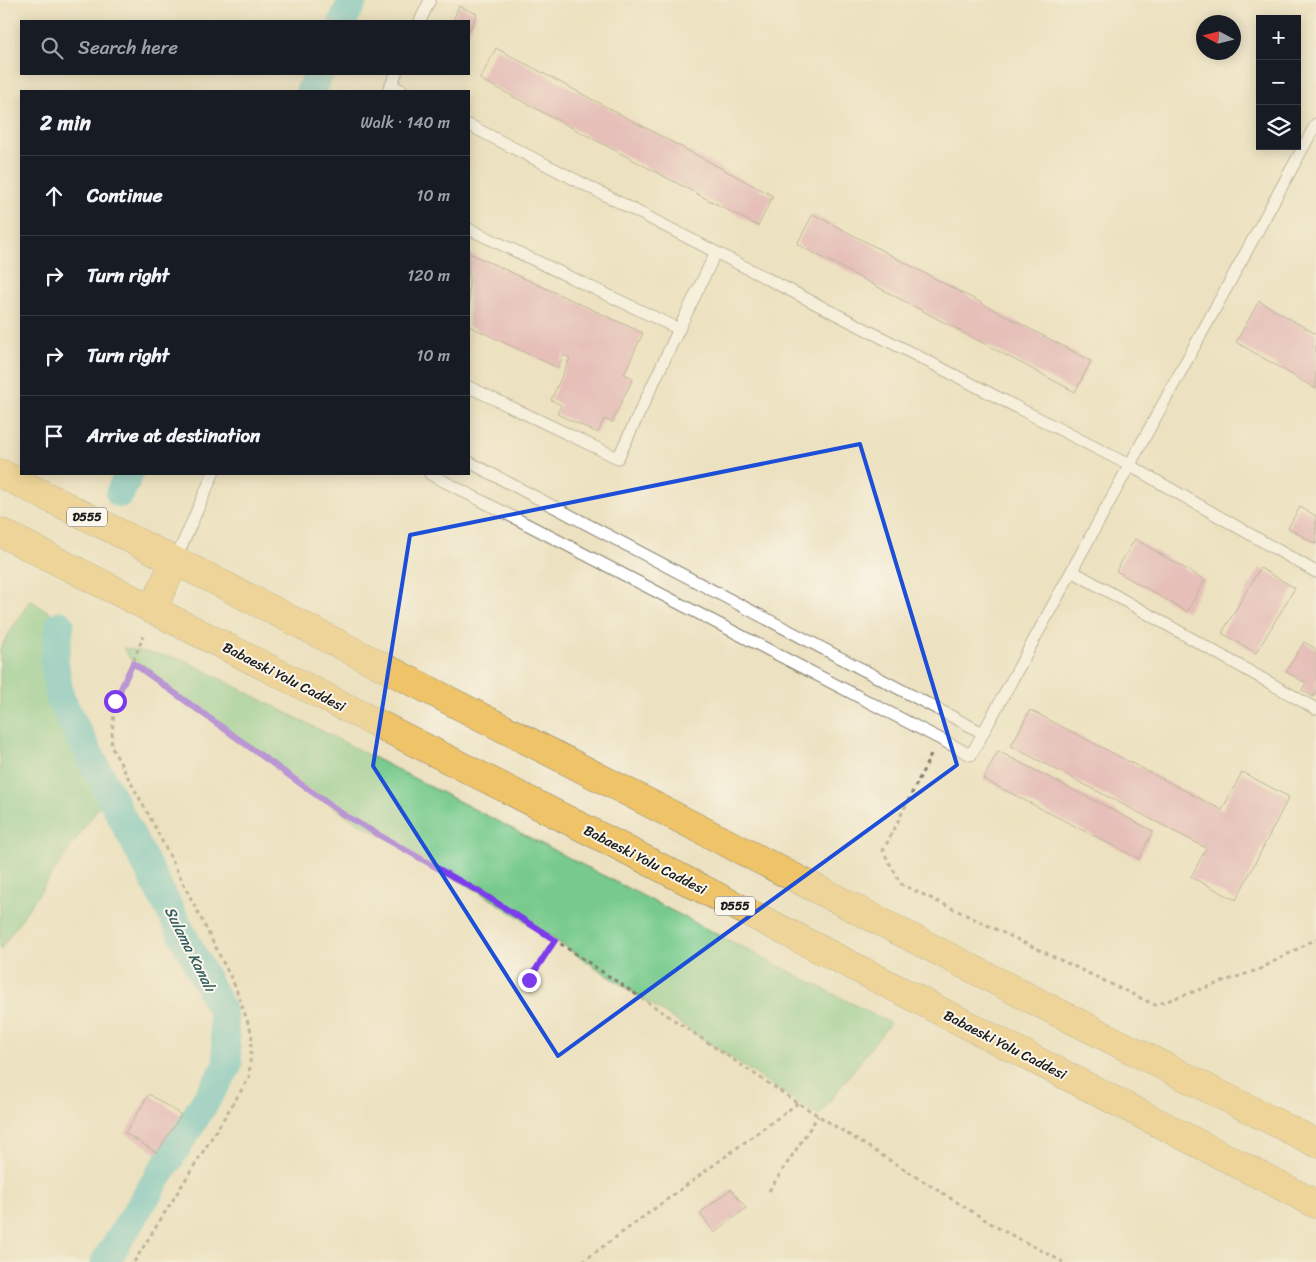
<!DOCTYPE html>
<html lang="en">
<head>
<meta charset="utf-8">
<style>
  body { margin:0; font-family:Sriracha,sans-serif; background:#20242c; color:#f1f3f6 }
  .controls { position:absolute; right:15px; top:15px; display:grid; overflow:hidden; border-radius:0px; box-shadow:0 2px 12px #0003 }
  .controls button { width:45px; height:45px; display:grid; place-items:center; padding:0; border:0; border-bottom:1px solid #363941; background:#171b24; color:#f1f3f6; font:25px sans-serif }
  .compass { position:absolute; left:1196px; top:15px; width:45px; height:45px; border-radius:50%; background:#171b24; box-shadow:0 2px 12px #0003; rotate:277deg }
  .stop { position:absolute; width:15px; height:15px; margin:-11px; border:4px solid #7c3aed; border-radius:50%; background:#fff }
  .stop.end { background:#7c3aed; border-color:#fff; box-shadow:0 1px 5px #0008 }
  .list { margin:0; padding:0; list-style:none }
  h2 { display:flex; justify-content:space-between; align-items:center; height:65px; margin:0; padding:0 20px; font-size:21px }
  h2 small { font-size:16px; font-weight:400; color:#9ea1a6 }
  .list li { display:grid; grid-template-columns:32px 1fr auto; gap:15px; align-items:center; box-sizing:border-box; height:80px; padding:0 20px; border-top:1px solid #363941 }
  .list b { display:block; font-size:19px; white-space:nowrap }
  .list em { font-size:16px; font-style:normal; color:#9ea1a6 }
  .icon { flex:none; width:28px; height:28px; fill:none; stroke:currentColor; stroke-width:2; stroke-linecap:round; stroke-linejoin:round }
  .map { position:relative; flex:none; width:1316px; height:1262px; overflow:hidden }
  .search { position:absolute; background:#171b24; box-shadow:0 2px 12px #0003; left:20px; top:20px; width:450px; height:55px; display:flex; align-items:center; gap:12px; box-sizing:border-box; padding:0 18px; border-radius:0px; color:#9ea1a6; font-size:19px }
  .panel { position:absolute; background:#171b24; box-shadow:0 2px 12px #0003; left:20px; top:90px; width:450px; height:385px; border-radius:0px }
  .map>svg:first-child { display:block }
  .green { fill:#77ca8c; stroke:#4a7354 }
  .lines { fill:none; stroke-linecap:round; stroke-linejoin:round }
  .canal { stroke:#54c2c9; stroke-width:29 }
  .building { fill:#dd95b2 }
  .service-casing { stroke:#847e6e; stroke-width:13 }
  .trunk-casing { stroke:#847e6e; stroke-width:29 }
  .path { stroke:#847e6e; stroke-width:3; stroke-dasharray:4 4; stroke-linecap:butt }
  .service { stroke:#fff; stroke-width:11 }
  .trunk { stroke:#efc469; stroke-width:28 }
  .route { stroke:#7c3aed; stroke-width:6 }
  .marked { fill:none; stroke:#1d4ed8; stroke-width:4; stroke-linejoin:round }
  .labels { text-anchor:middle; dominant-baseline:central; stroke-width:4; stroke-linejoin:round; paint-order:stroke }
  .shield { fill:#fbf7ec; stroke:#5f5e5a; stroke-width:1 }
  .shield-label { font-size:12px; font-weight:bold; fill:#1c1c1c }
  .street-label { font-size:14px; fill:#1c1c1c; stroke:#fbf7ec }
  .water-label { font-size:15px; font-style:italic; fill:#325e61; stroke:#fbf7ec }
</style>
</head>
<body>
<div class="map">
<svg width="1316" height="1262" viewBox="0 0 1316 1262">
  <rect width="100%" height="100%" fill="#fbf7ec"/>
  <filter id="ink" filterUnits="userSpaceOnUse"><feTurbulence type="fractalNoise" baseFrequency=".02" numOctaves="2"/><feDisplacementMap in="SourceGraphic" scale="10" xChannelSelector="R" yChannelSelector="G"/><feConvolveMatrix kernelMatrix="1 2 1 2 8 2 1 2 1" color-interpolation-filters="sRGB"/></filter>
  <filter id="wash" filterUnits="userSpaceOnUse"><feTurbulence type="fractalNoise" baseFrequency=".0096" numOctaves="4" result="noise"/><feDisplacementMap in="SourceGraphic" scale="20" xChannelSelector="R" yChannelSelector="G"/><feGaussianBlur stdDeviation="1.12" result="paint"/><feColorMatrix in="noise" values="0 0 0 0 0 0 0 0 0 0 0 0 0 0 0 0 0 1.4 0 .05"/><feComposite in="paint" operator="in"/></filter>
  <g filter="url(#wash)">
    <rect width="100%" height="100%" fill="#ece1c0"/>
    <!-- green -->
    <path class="green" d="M30,600l31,20 -11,42 5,39 49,98 -104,151v-302z
      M123,648l59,11 708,364 -72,93 -263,-176 -72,-46 -138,-79 -212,-152z"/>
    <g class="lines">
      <!-- canal -->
      <path class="canal" d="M343,21l10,-21
        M310,91l9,-17
        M120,493l9,-19
        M60,625l-6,35 6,38 162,313 6,54 -123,197"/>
    </g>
    <g id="blocks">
      <!-- building -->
      <path class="building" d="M459,6l18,8 -8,18v-11h-16z
        M496,48l277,148 -15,30 -278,-147z
        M813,214l278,147 -16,31 -278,-148z
        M469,253l174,80 -19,41 9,4 -21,44 -8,-3 -6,14 -41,-19 4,-9 -10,-5 19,-42 -7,-3 -5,13 -89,-42z
        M1259,301l57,33v55l-80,-47z
        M1300,507l16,9v28l-28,-16z
        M1135,539l70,41 -18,32 -71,-41z
        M1260,568l35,20 -39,65 -34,-20z
        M1304,642l12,7v44l-3,4 -11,-7 4,-7 -20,-11z
        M1030,710l192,100 20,-38 47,25 -53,103 -45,-23 15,-29 -195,-102z
        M998,751l155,80 -14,28 -156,-80z
        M149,1094l32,21 -24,38 -32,-20z
        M731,1189l15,19 -32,25 -14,-20z"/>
    </g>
  </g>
  <g filter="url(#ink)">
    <use href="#blocks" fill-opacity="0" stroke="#847e6e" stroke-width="1"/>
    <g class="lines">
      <!-- service casing -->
      <g class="service-casing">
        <path id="service" d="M420,21l10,-21
          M391,85l12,6
          M388,91l8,-17
          M469,125l660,340 187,107
          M469,229l210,100 -61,129 -149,-71
          M679,329l37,-77
          M430,474l541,281 12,-22 -514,-271
          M175,561l38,-87
          M1072,571l244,138
          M983,733l333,-609"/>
      </g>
      <!-- trunk casing -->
      <g class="trunk-casing">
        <path id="trunk" d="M0,473l175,88 35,17 839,430 267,135
          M0,532l615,312 701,360
          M152,610l23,-49"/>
      </g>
      <!-- path -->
      <path class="path" d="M133,663l212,152 138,79 72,46 243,163 202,126 63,33
        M931,755l-48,96 18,33 254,121 105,-36 56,-30
        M529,981l26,-41
        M769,1191l49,-75
        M134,1262l115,-184 3,-44 -17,-48 -82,-163 -42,-77 4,-45 18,-38 10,-27
        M582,1262l216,-159"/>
      <!-- service -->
      <use href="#service" class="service"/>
      <!-- trunk -->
      <use href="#trunk" class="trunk"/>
    </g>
  </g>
  <g class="lines" filter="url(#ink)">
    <!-- route -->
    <path class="route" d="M115,701l18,-38 211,152 139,79 72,46 -26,40"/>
  </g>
  <!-- marked area -->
  <path d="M0 0H1316V1262H0ZM860,444l97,321 -399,291 -185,-290 37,-231z" fill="#ece1c0" fill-opacity=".55" fill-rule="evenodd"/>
  <path class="marked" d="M860,444l97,321 -399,291 -185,-290 37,-231z"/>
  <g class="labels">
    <!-- shield labels -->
    <g class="shield">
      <rect x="67" y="507.5" width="40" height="19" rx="4"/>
      <rect x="715" y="896.5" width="40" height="19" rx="4"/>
    </g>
    <g class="shield-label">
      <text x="87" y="517">D555</text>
      <text x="735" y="906">D555</text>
    </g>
    <!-- street labels -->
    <g class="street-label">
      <text transform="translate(284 677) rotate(27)">Babaeski Yolu Caddesi</text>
      <text transform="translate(645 860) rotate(27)">Babaeski Yolu Caddesi</text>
      <text transform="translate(1005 1045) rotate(27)">Babaeski Yolu Caddesi</text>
    </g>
    <!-- water labels -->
    <g class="water-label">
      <text transform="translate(190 949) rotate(63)">Sulama Kanalı</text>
    </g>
  </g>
</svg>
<div class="controls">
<button>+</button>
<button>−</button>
<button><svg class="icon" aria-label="layers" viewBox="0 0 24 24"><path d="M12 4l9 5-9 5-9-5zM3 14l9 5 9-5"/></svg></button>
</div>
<svg class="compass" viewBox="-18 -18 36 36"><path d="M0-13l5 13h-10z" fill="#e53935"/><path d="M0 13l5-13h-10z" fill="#9ea1a6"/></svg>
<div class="stop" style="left:115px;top:701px"></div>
<div class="stop end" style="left:529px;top:980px"></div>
<div class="search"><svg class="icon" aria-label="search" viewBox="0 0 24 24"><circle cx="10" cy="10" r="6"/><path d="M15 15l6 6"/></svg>Search here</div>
<section class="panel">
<h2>2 min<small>Walk · 140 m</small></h2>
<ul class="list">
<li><svg class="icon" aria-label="ahead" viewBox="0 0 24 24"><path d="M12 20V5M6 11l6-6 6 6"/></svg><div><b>Continue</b></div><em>10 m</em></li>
<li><svg class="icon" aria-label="right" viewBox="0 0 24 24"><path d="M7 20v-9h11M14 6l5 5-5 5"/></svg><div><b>Turn right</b></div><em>120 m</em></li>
<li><svg class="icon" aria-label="right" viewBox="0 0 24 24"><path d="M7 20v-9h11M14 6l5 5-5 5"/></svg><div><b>Turn right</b></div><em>10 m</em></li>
<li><svg class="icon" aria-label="arrive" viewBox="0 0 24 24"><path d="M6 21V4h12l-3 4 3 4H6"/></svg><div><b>Arrive at destination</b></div></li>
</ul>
</section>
</div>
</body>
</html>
